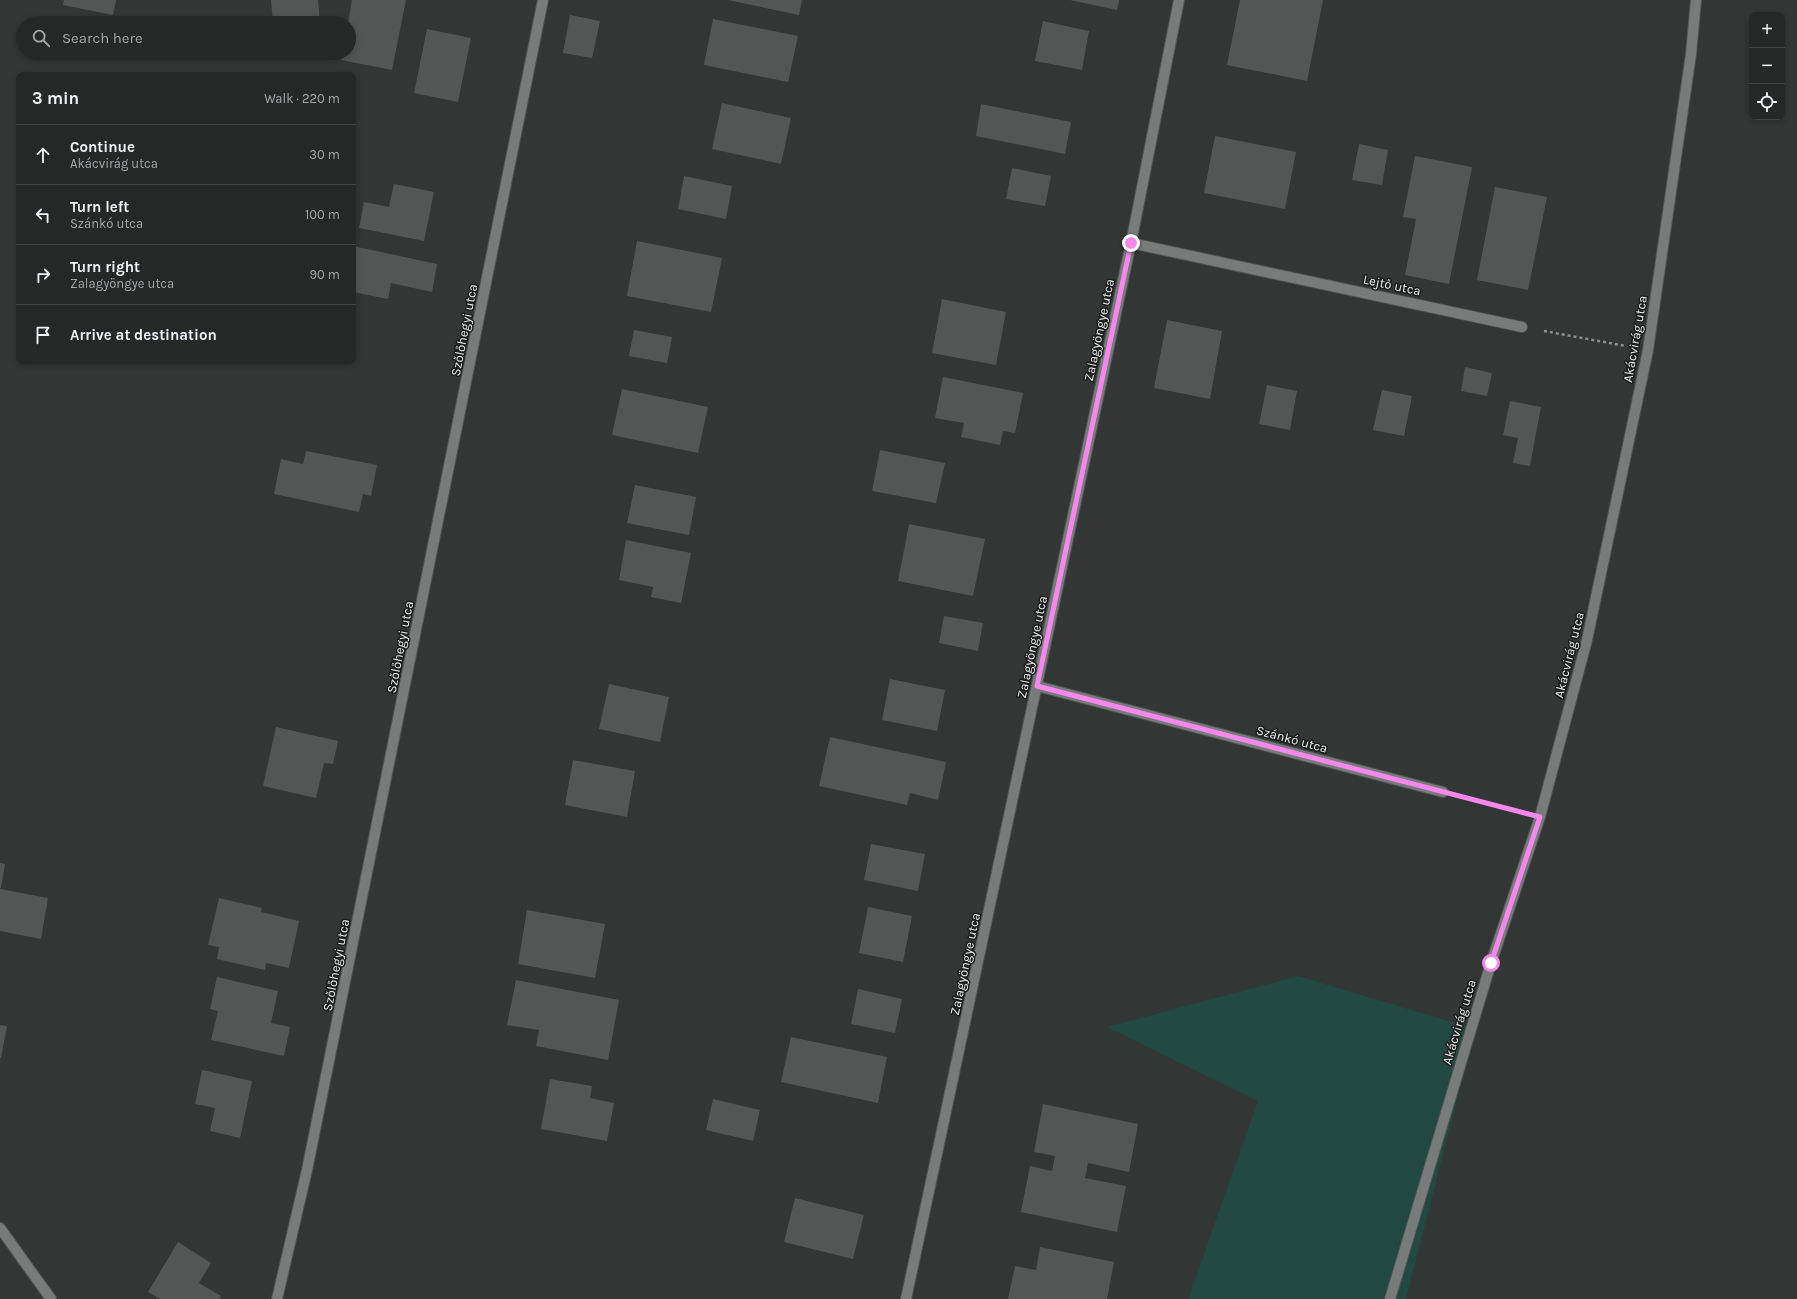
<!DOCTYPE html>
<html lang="en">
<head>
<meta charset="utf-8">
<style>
  body { margin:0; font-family:Karla,sans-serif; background:#2e3030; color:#f1f3f6 }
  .controls { position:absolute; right:12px; top:12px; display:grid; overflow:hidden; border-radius:8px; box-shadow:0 2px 6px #0003 }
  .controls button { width:36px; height:36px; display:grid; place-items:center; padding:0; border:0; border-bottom:1px solid #424445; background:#262828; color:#f1f3f6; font:20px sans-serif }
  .stop { position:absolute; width:12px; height:12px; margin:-9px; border:3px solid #f688ed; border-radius:50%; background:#fff }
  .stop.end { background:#f688ed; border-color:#fff; box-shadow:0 1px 4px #0008 }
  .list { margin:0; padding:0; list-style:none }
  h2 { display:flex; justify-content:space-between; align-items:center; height:52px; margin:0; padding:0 16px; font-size:17px }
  h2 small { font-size:13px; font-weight:400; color:#a4a6a8 }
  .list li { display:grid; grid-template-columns:26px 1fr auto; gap:12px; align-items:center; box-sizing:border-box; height:60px; padding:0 16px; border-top:1px solid #424445 }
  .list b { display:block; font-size:15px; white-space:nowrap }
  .list p { margin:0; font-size:13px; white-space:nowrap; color:#a4a6a8 }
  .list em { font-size:13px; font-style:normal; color:#a4a6a8 }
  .icon { flex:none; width:22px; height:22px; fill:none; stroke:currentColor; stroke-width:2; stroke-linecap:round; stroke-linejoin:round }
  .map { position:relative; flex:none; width:1797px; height:1299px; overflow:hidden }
  .search { position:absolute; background:#262828; box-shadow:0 2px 6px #0003; left:16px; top:16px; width:340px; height:44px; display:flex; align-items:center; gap:10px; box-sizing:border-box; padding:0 14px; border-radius:22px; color:#a4a6a8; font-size:15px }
  .panel { position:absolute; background:#262828; box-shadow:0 2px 6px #0003; left:16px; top:72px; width:340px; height:292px; border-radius:8px }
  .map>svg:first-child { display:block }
  .green { fill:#214942 }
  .building { fill:#525655 }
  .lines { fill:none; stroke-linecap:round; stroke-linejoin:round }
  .street-casing { stroke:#515454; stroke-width:12 }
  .path { stroke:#8b8e8d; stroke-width:2.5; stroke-dasharray:3 3; stroke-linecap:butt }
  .street { stroke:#777b7a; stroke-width:10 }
  .route { stroke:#f688ed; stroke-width:5 }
  .labels { text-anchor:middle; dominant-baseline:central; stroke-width:3; stroke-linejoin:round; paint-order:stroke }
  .street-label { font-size:13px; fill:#edefef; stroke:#1b1d1d }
</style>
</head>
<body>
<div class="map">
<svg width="1797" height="1299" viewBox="0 0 1797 1299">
  <rect width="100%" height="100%" fill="#323635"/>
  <!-- green -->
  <path class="green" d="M1298,976l177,53 -69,270h-218l70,-198 -151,-74z"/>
  <!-- building -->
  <path class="building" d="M64,0h52l-3,15 -50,-10z
    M271,0h47l2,23h-47z
    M352,0h54l-14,70 -51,-10 1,-7h7l-1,-30z
    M728,0h74l-3,15z
    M1070,0h49l-2,10z
    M1240,0h83l-16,81 -80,-16z
    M570,15l30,6 -8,37 -29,-5z
    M713,19l85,17 -10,46 -84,-17z
    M1043,21l46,10 -7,39 -47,-9z
    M427,29l44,9 -13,64 -44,-9z
    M722,103l69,15 -10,46 -69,-15z
    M981,104l90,18 -6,32 -89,-18z
    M1215,136l81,16 -11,57 -81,-16z
    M1359,144l29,6 -6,35 -30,-5z
    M1415,156l57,11 -23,117 -44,-9 11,-56 -13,-2z
    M1012,168l39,8 -6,30 -39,-7z
    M684,176l48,10 -6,33 -48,-10z
    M394,184l40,8 -10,49 -65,-13 5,-26 25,5z
    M1495,187l52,10 -19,93 -51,-10z
    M637,241l85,17 -11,54 -84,-16z
    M353,246l84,18 -5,28 -41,-9 -3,16 -35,-7z
    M942,299l64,13 -10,53 -64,-12z
    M1167,320l55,11 -12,68 -56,-11z
    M634,330l38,7 -5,26 -38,-7z
    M1465,367l27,6 -5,23 -26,-5z
    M943,377l80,16 -8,40 -12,-2 -3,14 -39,-8 3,-14 -29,-5z
    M1267,385l30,6 -7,39 -31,-6z
    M622,389l86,18 -10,46 -86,-18z
    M1382,390l30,6 -8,40 -31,-6z
    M1510,401l31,6 -11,59 -17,-3 5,-25 -15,-3z
    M880,450l65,13 -9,40 -64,-12z
    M306,451l71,14 -6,31 -8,-2 -4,18 -85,-18 7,-35 22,5z
    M635,485l61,12 -7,38 -62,-12z
    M909,524l76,15 -12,57 -75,-15z
    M626,540l65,13 -10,50 -30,-6 2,-10 -34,-7z
    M944,616l39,7 -5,28 -39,-8z
    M890,679l55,11 -8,41 -55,-11z
    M609,684l60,13 -9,45 -61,-13z
    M276,727l62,14 -5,23 -9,-1 -8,35 -53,-12z
    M830,737l116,25 -8,38 -28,-7 -3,12 -88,-19z
    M573,760l62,11 -8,46 -62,-12z
    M871,844l54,10 -7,37 -54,-11z
    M0,863l5,1 -4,24h-1z
    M0,889l48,9 -7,41 -41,-8z
    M219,898l43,10 -1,4 38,9 -10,47 -23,-5 -1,7 -48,-11 2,-12 -11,-2z
    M868,907l44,9 -9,46 -44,-9z
    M527,910l78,14 -10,54 -77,-14z
    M217,977l61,14 -7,32 19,4 -6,29 -73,-16 7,-29 -8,-2z
    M516,980l103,20 -11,60 -72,-14 3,-16 -32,-5z
    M858,989l44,10 -7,34 -44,-9z
    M0,1025l7,1 -6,32h-1z
    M791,1037l96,20 -9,46 -97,-21z
    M202,1070l50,11 -12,57 -30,-7 5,-23 -20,-4z
    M550,1079l42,7 -2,12 24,5 -7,38 -66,-12z
    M713,1099l47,11 -7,31 -47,-11z
    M1043,1104l95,20 -9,48 -41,-9 -3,15 41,8 -9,46 -96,-20 9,-46 22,5 3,-15 -21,-4z
    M795,1198l69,17 -11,44 -69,-17z
    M178,1242l33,21 -12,20 22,13 -2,3h-59l-12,-7z
    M1040,1247l74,15 -7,37h-99l7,-33 21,4z"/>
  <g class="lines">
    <!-- street casing -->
    <g class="street-casing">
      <path id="street" d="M1131,243l391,84
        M1037,686l406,106
        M0,1228l51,71
        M277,1299l30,-129 236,-1170
        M906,1299l225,-1056 48,-243
        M1390,1299l101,-336 49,-146 47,-177 61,-290 43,-296 5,-54"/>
    </g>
    <!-- path -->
    <path class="path" d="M1544,331l82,15
      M1465,797l53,14"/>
    <!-- street -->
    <use href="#street" class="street"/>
  </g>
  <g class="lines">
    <!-- route -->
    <path class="route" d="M1131,243l-94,443 503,131 -49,146"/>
  </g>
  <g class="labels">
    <!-- street labels -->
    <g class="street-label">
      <text transform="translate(1392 285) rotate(12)">Lejtő utca</text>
      <text transform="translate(464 330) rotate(-79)">Szőlőhegyi utca</text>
      <text transform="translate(1099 330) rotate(-78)">Zalagyöngye utca</text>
      <text transform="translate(1635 339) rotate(-80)">Akácvirág utca</text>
      <text transform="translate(400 647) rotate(-79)">Szőlőhegyi utca</text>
      <text transform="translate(1032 647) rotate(-78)">Zalagyöngye utca</text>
      <text transform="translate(1569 655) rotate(-76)">Akácvirág utca</text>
      <text transform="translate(1292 739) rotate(15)">Szánkó utca</text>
      <text transform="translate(965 964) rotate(-78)">Zalagyöngye utca</text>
      <text transform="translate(336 965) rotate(-79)">Szőlőhegyi utca</text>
      <text transform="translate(1459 1022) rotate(-73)">Akácvirág utca</text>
    </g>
  </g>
</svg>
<div class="controls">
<button>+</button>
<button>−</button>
<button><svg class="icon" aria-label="locate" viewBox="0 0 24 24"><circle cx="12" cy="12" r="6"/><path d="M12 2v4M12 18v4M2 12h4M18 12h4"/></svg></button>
</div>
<div class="stop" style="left:1491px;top:963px"></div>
<div class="stop end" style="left:1131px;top:243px"></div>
<div class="search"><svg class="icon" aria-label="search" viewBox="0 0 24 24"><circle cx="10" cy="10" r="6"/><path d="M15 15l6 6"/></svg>Search here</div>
<section class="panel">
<h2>3 min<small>Walk · 220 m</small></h2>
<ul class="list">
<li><svg class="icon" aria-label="ahead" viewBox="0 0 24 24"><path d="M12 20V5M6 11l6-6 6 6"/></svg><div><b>Continue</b><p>Akácvirág utca</p></div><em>30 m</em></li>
<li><svg class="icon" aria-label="left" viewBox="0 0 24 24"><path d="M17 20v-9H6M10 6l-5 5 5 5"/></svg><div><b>Turn left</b><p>Szánkó utca</p></div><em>100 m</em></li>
<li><svg class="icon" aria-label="right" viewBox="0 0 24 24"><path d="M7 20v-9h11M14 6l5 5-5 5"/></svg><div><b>Turn right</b><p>Zalagyöngye utca</p></div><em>90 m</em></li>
<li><svg class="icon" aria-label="arrive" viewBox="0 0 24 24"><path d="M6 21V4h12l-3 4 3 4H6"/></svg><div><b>Arrive at destination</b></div></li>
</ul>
</section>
</div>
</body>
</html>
